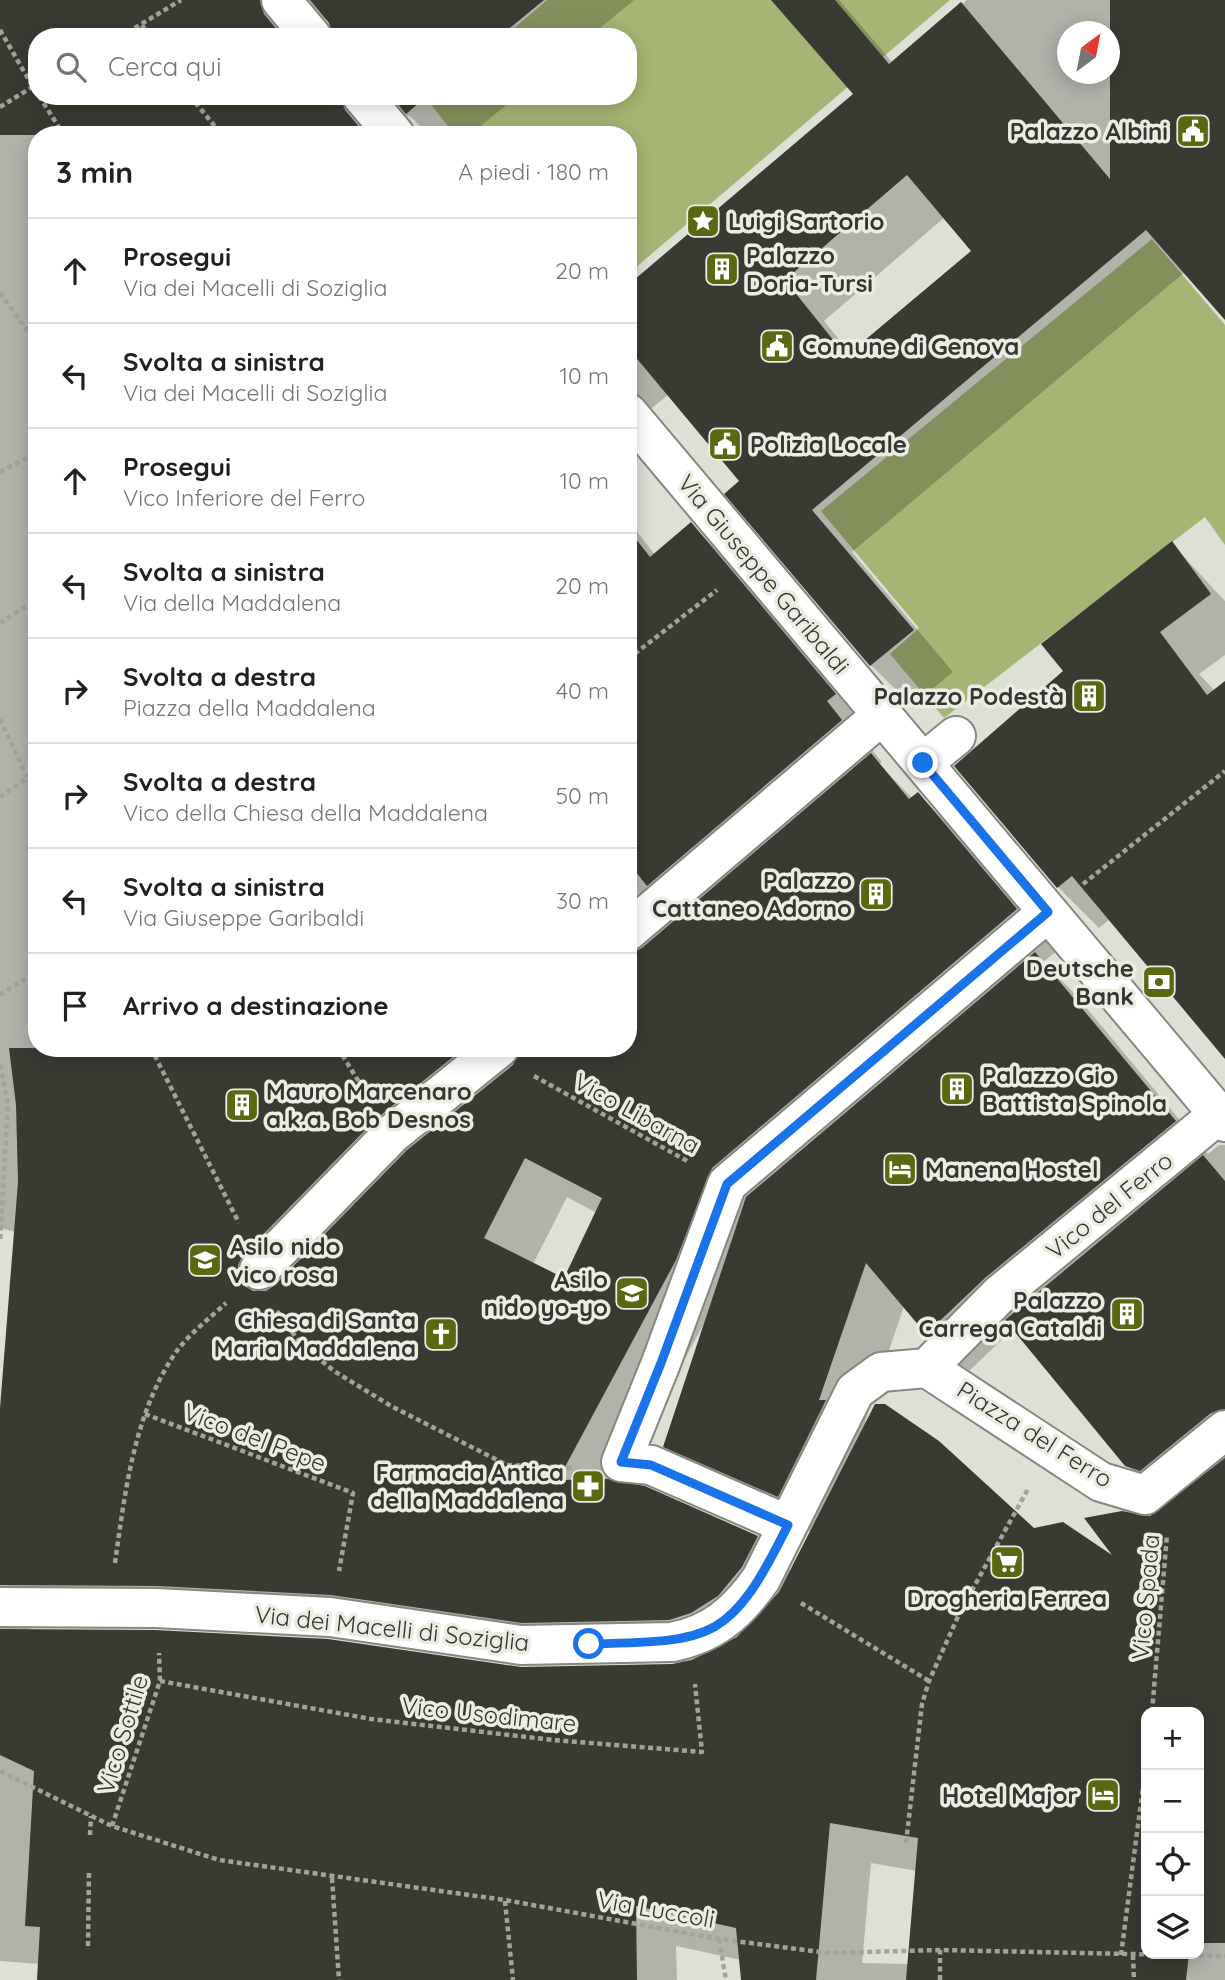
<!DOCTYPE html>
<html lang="it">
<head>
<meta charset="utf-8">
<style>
  body { margin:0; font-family:Quicksand,sans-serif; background:#f2f2f2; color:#202124 }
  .controls { position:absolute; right:21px; bottom:21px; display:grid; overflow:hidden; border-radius:14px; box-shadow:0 4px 18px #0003 }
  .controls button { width:63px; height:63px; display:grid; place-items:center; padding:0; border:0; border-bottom:2px solid #e0e0e0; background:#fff; color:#202124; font:35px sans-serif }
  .compass { position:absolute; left:1057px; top:21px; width:63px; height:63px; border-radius:50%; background:#fff; box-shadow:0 4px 18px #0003; rotate:32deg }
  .stop { position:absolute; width:21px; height:21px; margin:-16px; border:5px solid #1a73e8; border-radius:50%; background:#fff }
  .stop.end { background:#1a73e8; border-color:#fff; box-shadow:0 2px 7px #0008 }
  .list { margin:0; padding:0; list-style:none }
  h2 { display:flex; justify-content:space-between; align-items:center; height:91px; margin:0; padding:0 28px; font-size:30px }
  h2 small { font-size:23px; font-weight:400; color:#757577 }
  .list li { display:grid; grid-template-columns:46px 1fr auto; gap:21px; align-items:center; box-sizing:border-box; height:105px; padding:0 28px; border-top:2px solid #e0e0e0 }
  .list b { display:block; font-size:26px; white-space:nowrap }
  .list p { margin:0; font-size:23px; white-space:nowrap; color:#757577 }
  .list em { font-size:23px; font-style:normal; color:#757577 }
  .icon { flex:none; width:38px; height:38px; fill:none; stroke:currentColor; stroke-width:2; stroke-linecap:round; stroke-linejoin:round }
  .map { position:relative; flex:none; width:1225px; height:1980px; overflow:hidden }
  .search { position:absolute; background:#fff; box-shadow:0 4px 18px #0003; left:28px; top:28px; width:609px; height:77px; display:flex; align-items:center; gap:18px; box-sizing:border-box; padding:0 24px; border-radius:28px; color:#757577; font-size:26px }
  .panel { position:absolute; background:#fff; box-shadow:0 4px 18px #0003; left:28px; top:126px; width:609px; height:931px; border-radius:28px }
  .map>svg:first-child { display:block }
  .green { fill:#a5b573 }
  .shadow { fill:#0003; fill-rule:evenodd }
  .building { fill:#393b33; fill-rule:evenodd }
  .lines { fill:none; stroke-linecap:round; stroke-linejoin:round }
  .street-casing { stroke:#85887e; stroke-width:42 }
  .path { stroke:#a2a49b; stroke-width:4.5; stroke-dasharray:5 3.5; stroke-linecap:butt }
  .street { stroke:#fff; stroke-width:38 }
  .route { stroke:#1a73e8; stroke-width:9 }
  .labels { text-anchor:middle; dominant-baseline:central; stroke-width:7; stroke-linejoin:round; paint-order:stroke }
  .poi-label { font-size:24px; font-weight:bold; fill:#353632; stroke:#eaede2; text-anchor:end }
  .street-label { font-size:24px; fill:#353632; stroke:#eaede2 }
</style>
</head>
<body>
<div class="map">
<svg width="1225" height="1980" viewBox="0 0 1225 1980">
  <rect width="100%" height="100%" fill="#dde0d5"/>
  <!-- green -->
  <path class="green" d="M547,0h403l-322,274v-139h-173l-27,-34 6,-5h194v-59h-124z
    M1152,239l73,86v220l-20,-28 -261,201 -54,-64 29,-26 -98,-117z"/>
  <!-- shadow -->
  <path class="shadow" d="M0,0h634l-45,37h-254l-7,-17 -8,-1 -20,18h-263v59h480l-47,39h-41l-19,-19 -11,-1 -18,20h-344v913h591v-528l27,35 36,-31 41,41 143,171 -9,7 16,19 -3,2 34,35 5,-5 41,41 98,116 -14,11 32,32 133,160 11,-9h6v835h-482l-2,-20 -65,-14 1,34h-638l1,-16 -40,-3v-534l16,-195 -16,-4zM567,1197l30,16 -32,67 -32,-16zM904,1306l63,67 47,-45 113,137 40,40 -17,13 -32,43 -85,-31 -168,-108zM703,1325l-38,121 41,40 105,46 -20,39 -34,-34 -138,-54zM41,1625l158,1 176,10 189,27h122l-13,3 -152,3 -495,-39zM1146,1712h53v242h-53zM871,1863l46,8 -8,93 -47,-1z
    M774,0h65l54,63 74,-63h258v317l-40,-45 -333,280 101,120 -41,34 -41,-41 -129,-184 -73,-87 -41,34v-142l227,-192zM1068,32h42v42h-42zM945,217l28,34 -122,103 -27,-33z
    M1172,544l53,57v54l-26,19 26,28v354l-115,-137 -11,9 -41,-41 -102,-121 109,-94z"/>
  <!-- building -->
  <path class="building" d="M0,0h260l4,14 19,23h-246v59h304l4,14 21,25h-366z
    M310,0h234l-45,37h-166l-4,-14z
    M771,0h64l54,64 72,-62 149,177v-179h115v320l-79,-90 -334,280 102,120 -44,36 -146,-172 15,-13 -111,-133v-63l225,-191zM907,175l64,76 -125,105 -61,-76z
    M391,96h36l-21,18z
    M691,522l145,172 -9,7 15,19 -195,166 -19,-24v-333l22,28z
    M1172,541l39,53 -51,38 47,63 18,-14v378l-153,-183 -15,12 -103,-122 109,-95 -22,-27z
    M871,753l38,46 9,-7 99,117 -305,259 -36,92 -118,220 50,-1 37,7 113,50 -16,31 -24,29 -27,17 -22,7 -147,3 -191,-28 -174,-9 -157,-1v-177l18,-226 -2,-77 -7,-57h455l-88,71 -133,136 -5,10v10l5,10 10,6h13l9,-6 132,-135 106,-85 7,-17h108v-93l14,-7zM525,1158l77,40 -38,80 -80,-40z
    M1035,952l141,169 -191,157 -59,56 -60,-71 -47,137h7l-48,97 -115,-50 83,-250z
    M1203,1155l22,26v228l-14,4 -71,58 -15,-5 -120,-146z
    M875,1404h10l54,37 95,87 29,-6 49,33 -28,-37 38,-7 28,5 75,-58v485h-26v-231h-53v242h43l-3,26h-280l12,-142 -88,-15 -14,157h-75l-5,-52 -100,-22 1,74h-600l3,-53 -15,-1 9,-155 -34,-16v-126l155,1 173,9 193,28 151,-3 20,-4 45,-23 42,-45z"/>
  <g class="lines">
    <!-- street casing -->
    <g class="street-casing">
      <path id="street" d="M281,0l31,37
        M362,96l33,39
        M628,413l597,709
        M923,763l33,-27
        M628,931l254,-216
        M259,1270l133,-136 107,-86
        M927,1368l72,-73 220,-181
        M788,1525l-137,-60 -30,-3 40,-99 66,-179 321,-272
        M0,1607l156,1 174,9 191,28 151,-3c41,-8 65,-29 89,-63l94,-188 26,-19 46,-4 174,114 44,13 80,-65"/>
    </g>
    <!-- path -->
    <path class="path" d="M142,25l7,12
      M0,30l37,64
      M120,37l61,-37
      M39,96l25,39
      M190,96l32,39
      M0,107l37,-23
      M0,293l37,51
      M0,472l37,-20
      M0,623l37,-24
      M628,659l89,-69
      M0,719l37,80
      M0,797l37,-26
      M1083,884l142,-113
      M0,995l37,-24
      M151,1048l88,175
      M338,1048l29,47
      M0,1065l8,38 -8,139
      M534,1076l155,86
      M277,1311l23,32 34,28 57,35 116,59 68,3
      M145,1414l208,79 -14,78
      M115,1563c10,-71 19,-150 61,-211 13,-18 34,-34 50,-49
      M801,1603l128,78
      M160,1681l211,38 182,21 149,12 -7,-68
      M1152,1712l15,-177
      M0,1771l112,55 107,34 286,40 214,39 109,14 112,-3 285,6
      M112,1826l48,-145 -1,-28
      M90,1835l1,-19
      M906,1843l16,-139 7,-23 31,-69 68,-123
      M332,1878l7,102
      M505,1901l8,79
      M719,1939l7,41
      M88,1946l1,-76
      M1121,1955l25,-191
      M1133,1955l1,25
      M940,1980v-30"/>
    <!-- street -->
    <use href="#street" class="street"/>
  </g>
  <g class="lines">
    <!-- route -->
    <path class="route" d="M589,1644c125,-3 141,-2 199,-119l-137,-60 -30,-3 40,-99 66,-179 321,-272 -125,-149"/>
  </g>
  <!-- icons -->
  <defs>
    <g id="civic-square" transform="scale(1.75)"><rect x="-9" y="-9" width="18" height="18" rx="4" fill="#596811" stroke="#eaede2"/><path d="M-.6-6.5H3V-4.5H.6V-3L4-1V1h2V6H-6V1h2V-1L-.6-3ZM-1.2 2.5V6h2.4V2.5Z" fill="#fff"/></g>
    <g id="sight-square" transform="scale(1.75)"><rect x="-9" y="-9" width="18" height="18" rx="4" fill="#596811" stroke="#eaede2"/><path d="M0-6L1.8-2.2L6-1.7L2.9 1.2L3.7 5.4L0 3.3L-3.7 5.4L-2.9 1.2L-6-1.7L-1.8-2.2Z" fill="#fff"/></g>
    <g id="building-square" transform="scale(1.75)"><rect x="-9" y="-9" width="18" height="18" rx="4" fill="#596811" stroke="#eaede2"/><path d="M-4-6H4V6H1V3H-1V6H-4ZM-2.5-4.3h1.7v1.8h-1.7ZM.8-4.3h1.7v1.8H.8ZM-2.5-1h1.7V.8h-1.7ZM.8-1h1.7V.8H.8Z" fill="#fff"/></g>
    <g id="bank-square" transform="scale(1.75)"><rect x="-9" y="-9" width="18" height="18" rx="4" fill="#596811" stroke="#eaede2"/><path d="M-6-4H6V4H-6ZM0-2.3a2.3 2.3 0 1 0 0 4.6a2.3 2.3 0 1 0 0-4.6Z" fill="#fff"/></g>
    <g id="hotel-square" transform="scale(1.75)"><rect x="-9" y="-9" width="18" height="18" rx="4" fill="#596811" stroke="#eaede2"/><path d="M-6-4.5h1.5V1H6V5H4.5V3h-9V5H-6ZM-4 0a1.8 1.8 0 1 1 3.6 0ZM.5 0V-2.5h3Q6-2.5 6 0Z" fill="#fff"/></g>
    <g id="school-square" transform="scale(1.75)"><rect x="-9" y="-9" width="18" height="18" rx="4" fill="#596811" stroke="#eaede2"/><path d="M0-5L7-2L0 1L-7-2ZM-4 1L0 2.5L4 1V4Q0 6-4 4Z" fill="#fff"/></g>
    <g id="church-square" transform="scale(1.75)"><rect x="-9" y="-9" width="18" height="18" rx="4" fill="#596811" stroke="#eaede2"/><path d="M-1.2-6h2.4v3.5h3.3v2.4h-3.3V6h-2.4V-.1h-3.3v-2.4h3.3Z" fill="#fff"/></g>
    <g id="pharmacy-square" transform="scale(1.75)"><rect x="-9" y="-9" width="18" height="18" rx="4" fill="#596811" stroke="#eaede2"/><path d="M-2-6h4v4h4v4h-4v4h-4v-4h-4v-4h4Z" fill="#fff"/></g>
    <g id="supermarket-square" transform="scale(1.75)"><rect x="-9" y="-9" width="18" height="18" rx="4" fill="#596811" stroke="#eaede2"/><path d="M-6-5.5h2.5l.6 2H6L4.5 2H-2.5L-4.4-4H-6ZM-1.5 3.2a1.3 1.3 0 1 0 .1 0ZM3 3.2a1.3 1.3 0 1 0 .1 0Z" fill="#fff"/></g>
  </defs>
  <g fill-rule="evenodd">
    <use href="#civic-square" x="1193" y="131"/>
    <use href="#sight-square" x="703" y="221"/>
    <use href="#building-square" x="722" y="269"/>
    <use href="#civic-square" x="777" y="346"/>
    <use href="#civic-square" x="725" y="444"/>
    <use href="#building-square" x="1089" y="696"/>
    <use href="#building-square" x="876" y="894"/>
    <use href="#bank-square" x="1159" y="982"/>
    <use href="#building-square" x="957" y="1089"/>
    <use href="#building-square" x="242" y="1105"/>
    <use href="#hotel-square" x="900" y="1169"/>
    <use href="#school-square" x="205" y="1260"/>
    <use href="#school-square" x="632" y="1293"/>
    <use href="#building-square" x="1127" y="1314"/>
    <use href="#church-square" x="441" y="1334"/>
    <use href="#pharmacy-square" x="588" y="1486"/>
    <use href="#supermarket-square" x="1007" y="1562"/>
    <use href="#hotel-square" x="1103" y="1795"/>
  </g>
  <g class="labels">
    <!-- poi labels -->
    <g class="poi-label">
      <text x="1168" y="131">Palazzo Albini</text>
      <text x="728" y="221" text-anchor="start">Luigi Sartorio</text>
      <text x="746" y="255" text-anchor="start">Palazzo<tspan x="746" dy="28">Doria-Tursi</tspan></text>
      <text x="802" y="346" text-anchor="start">Comune di Genova</text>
      <text x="750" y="444" text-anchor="start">Polizia Locale</text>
      <text x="1064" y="696">Palazzo Podestà</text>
      <text x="852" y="880">Palazzo<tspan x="852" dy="28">Cattaneo Adorno</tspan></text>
      <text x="1134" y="968">Deutsche<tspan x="1134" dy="28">Bank</tspan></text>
      <text x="982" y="1075" text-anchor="start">Palazzo Gio<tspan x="982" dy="28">Battista Spinola</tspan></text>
      <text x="266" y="1091" text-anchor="start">Mauro Marcenaro<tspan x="266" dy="28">a.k.a. Bob Desnos</tspan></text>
      <text x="925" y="1169" text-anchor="start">Manena Hostel</text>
      <text x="230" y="1246" text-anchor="start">Asilo nido<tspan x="230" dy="28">vico rosa</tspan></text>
      <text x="608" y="1279">Asilo<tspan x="608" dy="28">nido yo-yo</tspan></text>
      <text x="1102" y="1300">Palazzo<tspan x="1102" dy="28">Carrega Cataldi</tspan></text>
      <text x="416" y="1320">Chiesa di Santa<tspan x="416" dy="28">Maria Maddalena</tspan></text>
      <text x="564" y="1472">Farmacia Antica<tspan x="564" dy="28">della Maddalena</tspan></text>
      <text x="1007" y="1598" text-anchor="middle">Drogheria Ferrea</text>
      <text x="1078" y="1795">Hotel Major</text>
    </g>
    <!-- street labels -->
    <g class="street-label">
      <text transform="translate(764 574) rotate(50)">Via Giuseppe Garibaldi</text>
      <text transform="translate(637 1113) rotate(29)">Vico Libarna</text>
      <text transform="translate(1109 1205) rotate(-39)">Vico del Ferro</text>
      <text transform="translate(1035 1434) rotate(32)">Piazza del Ferro</text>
      <text transform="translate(255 1437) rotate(21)">Vico del Pepe</text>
      <text transform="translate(1145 1597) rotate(-85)">Vico Spada</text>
      <text transform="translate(392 1628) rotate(6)">Via dei Macelli di Soziglia</text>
      <text transform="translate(489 1714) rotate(6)">Vico Usodimare</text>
      <text transform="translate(122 1734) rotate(-73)">Vico Sottile</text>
      <text transform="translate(656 1909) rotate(10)">Via Luccoli</text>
    </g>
  </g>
</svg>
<div class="controls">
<button>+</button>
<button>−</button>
<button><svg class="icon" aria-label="locate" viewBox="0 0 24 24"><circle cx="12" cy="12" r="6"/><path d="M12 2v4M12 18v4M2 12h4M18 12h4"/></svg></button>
<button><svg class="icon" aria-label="layers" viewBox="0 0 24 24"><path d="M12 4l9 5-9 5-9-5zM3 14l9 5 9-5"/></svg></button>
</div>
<svg class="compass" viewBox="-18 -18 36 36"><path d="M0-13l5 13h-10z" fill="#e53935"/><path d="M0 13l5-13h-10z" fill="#757577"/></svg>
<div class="stop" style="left:589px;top:1644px"></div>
<div class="stop end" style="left:923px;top:763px"></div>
<div class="search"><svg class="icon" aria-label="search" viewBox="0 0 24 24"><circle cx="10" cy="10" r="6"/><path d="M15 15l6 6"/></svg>Cerca qui</div>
<section class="panel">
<h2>3 min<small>A piedi · 180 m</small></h2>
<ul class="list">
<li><svg class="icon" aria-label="ahead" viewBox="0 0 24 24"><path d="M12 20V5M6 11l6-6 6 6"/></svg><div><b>Prosegui</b><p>Via dei Macelli di Soziglia</p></div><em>20 m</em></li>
<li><svg class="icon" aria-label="left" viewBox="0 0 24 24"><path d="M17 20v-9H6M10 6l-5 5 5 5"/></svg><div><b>Svolta a sinistra</b><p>Via dei Macelli di Soziglia</p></div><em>10 m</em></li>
<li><svg class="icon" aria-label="ahead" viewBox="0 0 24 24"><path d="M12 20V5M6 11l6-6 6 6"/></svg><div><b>Prosegui</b><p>Vico Inferiore del Ferro</p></div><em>10 m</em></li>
<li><svg class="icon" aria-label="left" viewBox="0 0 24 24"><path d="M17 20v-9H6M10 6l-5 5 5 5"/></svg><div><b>Svolta a sinistra</b><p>Via della Maddalena</p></div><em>20 m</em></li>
<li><svg class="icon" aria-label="right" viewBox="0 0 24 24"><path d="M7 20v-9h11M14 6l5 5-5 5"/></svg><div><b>Svolta a destra</b><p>Piazza della Maddalena</p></div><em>40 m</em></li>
<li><svg class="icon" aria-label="right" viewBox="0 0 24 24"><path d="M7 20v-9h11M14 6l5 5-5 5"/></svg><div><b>Svolta a destra</b><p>Vico della Chiesa della Maddalena</p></div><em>50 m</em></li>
<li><svg class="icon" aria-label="left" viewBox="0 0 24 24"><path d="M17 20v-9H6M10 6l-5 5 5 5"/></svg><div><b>Svolta a sinistra</b><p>Via Giuseppe Garibaldi</p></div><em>30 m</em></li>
<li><svg class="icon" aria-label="arrive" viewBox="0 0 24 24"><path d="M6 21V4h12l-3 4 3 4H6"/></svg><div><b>Arrivo a destinazione</b></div></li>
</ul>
</section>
</div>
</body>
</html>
